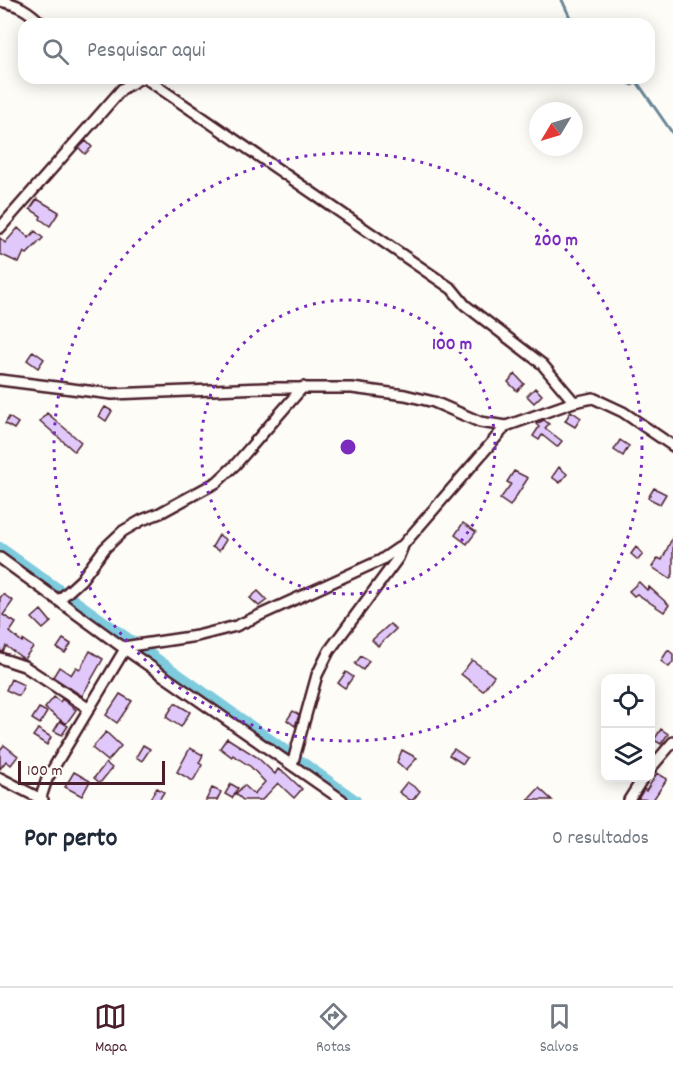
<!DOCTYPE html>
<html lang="pt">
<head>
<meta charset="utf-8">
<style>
  body { margin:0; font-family:Dekko,sans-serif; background:#f6f6f7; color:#1f2937 }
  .controls { position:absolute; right:18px; bottom:18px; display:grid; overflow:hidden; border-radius:12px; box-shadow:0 3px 15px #0003 }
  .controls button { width:54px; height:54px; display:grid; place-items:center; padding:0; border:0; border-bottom:2px solid #e0e1e3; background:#fff; color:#1f2937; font:30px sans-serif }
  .compass { position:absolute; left:529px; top:102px; width:54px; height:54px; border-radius:50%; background:#fff; box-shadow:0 3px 15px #0003; rotate:232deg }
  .scale { position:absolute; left:18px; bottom:15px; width:147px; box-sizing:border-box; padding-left:6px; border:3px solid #4a1f2b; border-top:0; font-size:16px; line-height:21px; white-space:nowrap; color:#4a1f2b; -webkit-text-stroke:4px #fdfcf7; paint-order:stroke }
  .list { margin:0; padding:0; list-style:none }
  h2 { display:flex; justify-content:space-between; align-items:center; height:78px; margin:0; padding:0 24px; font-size:26px }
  h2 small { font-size:20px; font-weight:400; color:#747a83 }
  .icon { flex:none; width:33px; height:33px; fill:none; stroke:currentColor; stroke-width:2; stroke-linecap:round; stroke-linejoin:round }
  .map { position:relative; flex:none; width:673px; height:800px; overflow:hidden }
  .search { position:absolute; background:#fff; box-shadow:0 3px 15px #0003; left:18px; right:18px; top:18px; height:66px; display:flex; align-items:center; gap:15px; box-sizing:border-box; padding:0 21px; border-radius:18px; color:#747a83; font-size:22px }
  .sheet { height:186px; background:#fff }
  nav { display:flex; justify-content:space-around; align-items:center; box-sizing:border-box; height:84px; border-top:2px solid #e0e1e3; background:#fff; font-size:16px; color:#747a83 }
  nav a { display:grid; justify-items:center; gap:3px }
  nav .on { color:#4a1f2b }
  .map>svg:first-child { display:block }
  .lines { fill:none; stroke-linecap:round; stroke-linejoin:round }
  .stream { stroke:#698696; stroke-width:3 }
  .canal { stroke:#7ecbdd; stroke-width:10 }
  .building { fill:#e0c9fa; stroke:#4a1f2b; stroke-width:1.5 }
  .minor-casing { stroke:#4a1f2b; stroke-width:14 }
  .minor { stroke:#fdfcf7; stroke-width:9 }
  .ring { fill:none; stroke:#7b2cbf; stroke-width:3; stroke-dasharray:3 6 }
  .centre { fill:#7b2cbf; stroke:#fdfcf7; stroke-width:3 }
  .ring-label { font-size:18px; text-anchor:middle; font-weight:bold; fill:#7b2cbf; stroke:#fdfcf7; stroke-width:6; stroke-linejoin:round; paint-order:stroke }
</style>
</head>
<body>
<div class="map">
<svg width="673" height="800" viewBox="0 0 673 800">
  <rect width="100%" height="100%" fill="#fdfcf7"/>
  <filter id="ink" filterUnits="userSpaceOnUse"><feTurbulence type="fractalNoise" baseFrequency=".0167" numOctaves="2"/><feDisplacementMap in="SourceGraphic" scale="12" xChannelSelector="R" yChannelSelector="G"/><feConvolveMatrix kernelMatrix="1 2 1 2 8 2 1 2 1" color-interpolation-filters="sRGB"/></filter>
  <g filter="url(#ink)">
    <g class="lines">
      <!-- stream -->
      <path class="stream" d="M562,0l11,24
        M620,78l12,7 5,-3 36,52"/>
      <!-- canal -->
      <path class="canal" d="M0,547l356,253"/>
    </g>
    <!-- building -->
    <path class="building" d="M86,141l6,6 -7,7 -6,-6z
      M37,199l22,13 -9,14 -10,-7 1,-3 -11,-7z
      M18,228l11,10 6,-7 8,7 -16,16 -3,-2 -5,11 -19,-9v-16l5,5z
      M33,351l11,8 -6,9 -11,-8z
      M515,374l9,10 -7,7 -9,-9z
      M535,388l7,7 -8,8 -7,-7z
      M105,407l7,4 -6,10 -7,-5z
      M571,411l10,7 -6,9 -10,-6z
      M47,413l34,29 -7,9 -34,-30z
      M9,417l9,6 -4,6 -9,-5z
      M544,420l5,4 -4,4 17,13 -5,6 -15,-12 -3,5 -6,-4 6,-9 -3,-3z
      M620,440l9,6 -6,10 -9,-6z
      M559,467l8,7 -7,9 -8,-6z
      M514,471l14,7 -18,28 -10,-7 11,-15 -4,-2z
      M654,488l12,6 -6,10 -12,-6z
      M463,523l13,9 -9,12 -12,-9z
      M219,535l7,5 -7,11 -7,-4z
      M673,536v38l-3,5 -18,-12 6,-9 4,2z
      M636,547l7,7 -5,6 -7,-6z
      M639,582l8,8 2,-3 20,18 -5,7 -27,-18 -3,2 -5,-5z
      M258,591l9,9 -8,6 -9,-8z
      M3,594l10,7 -10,14 13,8 -6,9 12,10 1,-2 10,7 -9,12 -18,-13 -3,6 -3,-1v-53z
      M41,610l10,12 -8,7 -11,-11z
      M390,624l6,5 -18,17 -6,-6z
      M63,639l8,5 -6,9 -8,-5z
      M668,650l5,4v8l-4,5 -8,-6z
      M90,651l13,8 -21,37 -29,-19 6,-10 12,8 5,-8 4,2z
      M361,656l8,5 -6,9 -8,-6z
      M472,660l22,16 -11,15 -22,-17z
      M346,672l7,5 -8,11 -7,-5z
      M11,679l13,6 -5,11 -13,-6z
      M120,694l12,7 -15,22 -11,-8z
      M54,697l6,5 2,-3 14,11 -10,14 -21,-16z
      M175,703l15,9 -9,15 -15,-10z
      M39,708l8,4 -7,12 -8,-5z
      M293,711l6,4 -4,11 -8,-6z
      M60,721l8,5 -6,9 -8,-4z
      M38,729l13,8 -4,8 -14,-9z
      M661,729l7,5 -7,10 -7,-4z
      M106,732l15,14 -13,15 -16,-13z
      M227,738l30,19 18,17 3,-5 7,4 17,16 -8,9 -16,-15 -16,17h-19l-7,-6 8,-9 10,9 11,-12 -14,-15 -18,-12 -1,2 -12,-9z
      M4,745l14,11 -7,9 -5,-4 -6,8v-19z
      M143,745l7,4 -8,12 -6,-4z
      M190,748l13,7 -4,8 3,2 -9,16 -16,-9z
      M454,749l13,9 -4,6 -14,-9z
      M402,750l15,8 -11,12 -9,-8z
      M106,763l6,5 -12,15 -6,-5z
      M74,772l16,9 -8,15 -17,-9z
      M657,773l10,6 -14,21 -15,-1 6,-10 2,2z
      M407,782l13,9 -7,9h-3l-11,-8z
      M231,784l7,4 -6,10 -7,-4z
      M157,788l7,4 -5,8h-10z
      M212,788l9,4 -4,8h-11z
      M539,788l13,12h-24z"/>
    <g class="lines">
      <!-- minor casing -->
      <g class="minor-casing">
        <path id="minor" d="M0,1c18,3 29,10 42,23
          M145,78l307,211 13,16 77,59 32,38
          M0,228l122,-139 17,-10 7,-1
          M0,380l112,14 153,-6h87l53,7 29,7 46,20 26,4
          M0,558l125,91 217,151
          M59,600l22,-20 24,-32 18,-17 19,-11 18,-7 57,-31 18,-17 68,-78
          M123,647l74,-11 39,-10 145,-66 22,-15 103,-119 68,-24 19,-4 30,14 50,34
          M0,658l24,8 64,42
          M292,765l25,-90 12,-24 69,-93 5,-12
          M650,769l23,-27
          M0,778l43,22
          M40,800l7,-21 10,-17 68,-113
          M629,800l14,-22"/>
      </g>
      <!-- minor -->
      <use href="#minor" class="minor"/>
    </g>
  </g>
  <!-- distance rings -->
  <g class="ring">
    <circle cx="348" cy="447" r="147"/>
    <circle cx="348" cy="447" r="294"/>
  </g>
  <circle cx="348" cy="447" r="9" class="centre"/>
  <g class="ring-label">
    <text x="556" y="245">200 m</text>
    <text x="452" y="349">100 m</text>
  </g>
</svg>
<div class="controls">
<button><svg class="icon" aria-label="locate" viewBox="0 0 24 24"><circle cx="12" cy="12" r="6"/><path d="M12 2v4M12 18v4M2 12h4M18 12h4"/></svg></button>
<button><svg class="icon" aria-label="layers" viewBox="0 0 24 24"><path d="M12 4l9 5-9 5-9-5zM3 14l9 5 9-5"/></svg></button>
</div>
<svg class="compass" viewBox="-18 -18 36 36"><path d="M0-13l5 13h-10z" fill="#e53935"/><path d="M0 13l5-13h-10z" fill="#747a83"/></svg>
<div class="scale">100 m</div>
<div class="search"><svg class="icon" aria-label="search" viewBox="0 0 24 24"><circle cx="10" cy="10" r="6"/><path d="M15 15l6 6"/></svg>Pesquisar aqui</div>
</div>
<section class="sheet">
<h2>Por perto<small>0 resultados</small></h2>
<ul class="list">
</ul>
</section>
<nav>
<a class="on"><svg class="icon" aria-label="map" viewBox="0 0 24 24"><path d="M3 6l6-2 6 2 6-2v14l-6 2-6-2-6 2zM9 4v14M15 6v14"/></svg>Mapa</a>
<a><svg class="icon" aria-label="directions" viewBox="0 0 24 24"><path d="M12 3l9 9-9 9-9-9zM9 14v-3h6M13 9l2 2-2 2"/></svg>Rotas</a>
<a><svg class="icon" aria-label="saved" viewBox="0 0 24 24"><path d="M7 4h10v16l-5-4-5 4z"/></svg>Salvos</a>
</nav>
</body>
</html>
